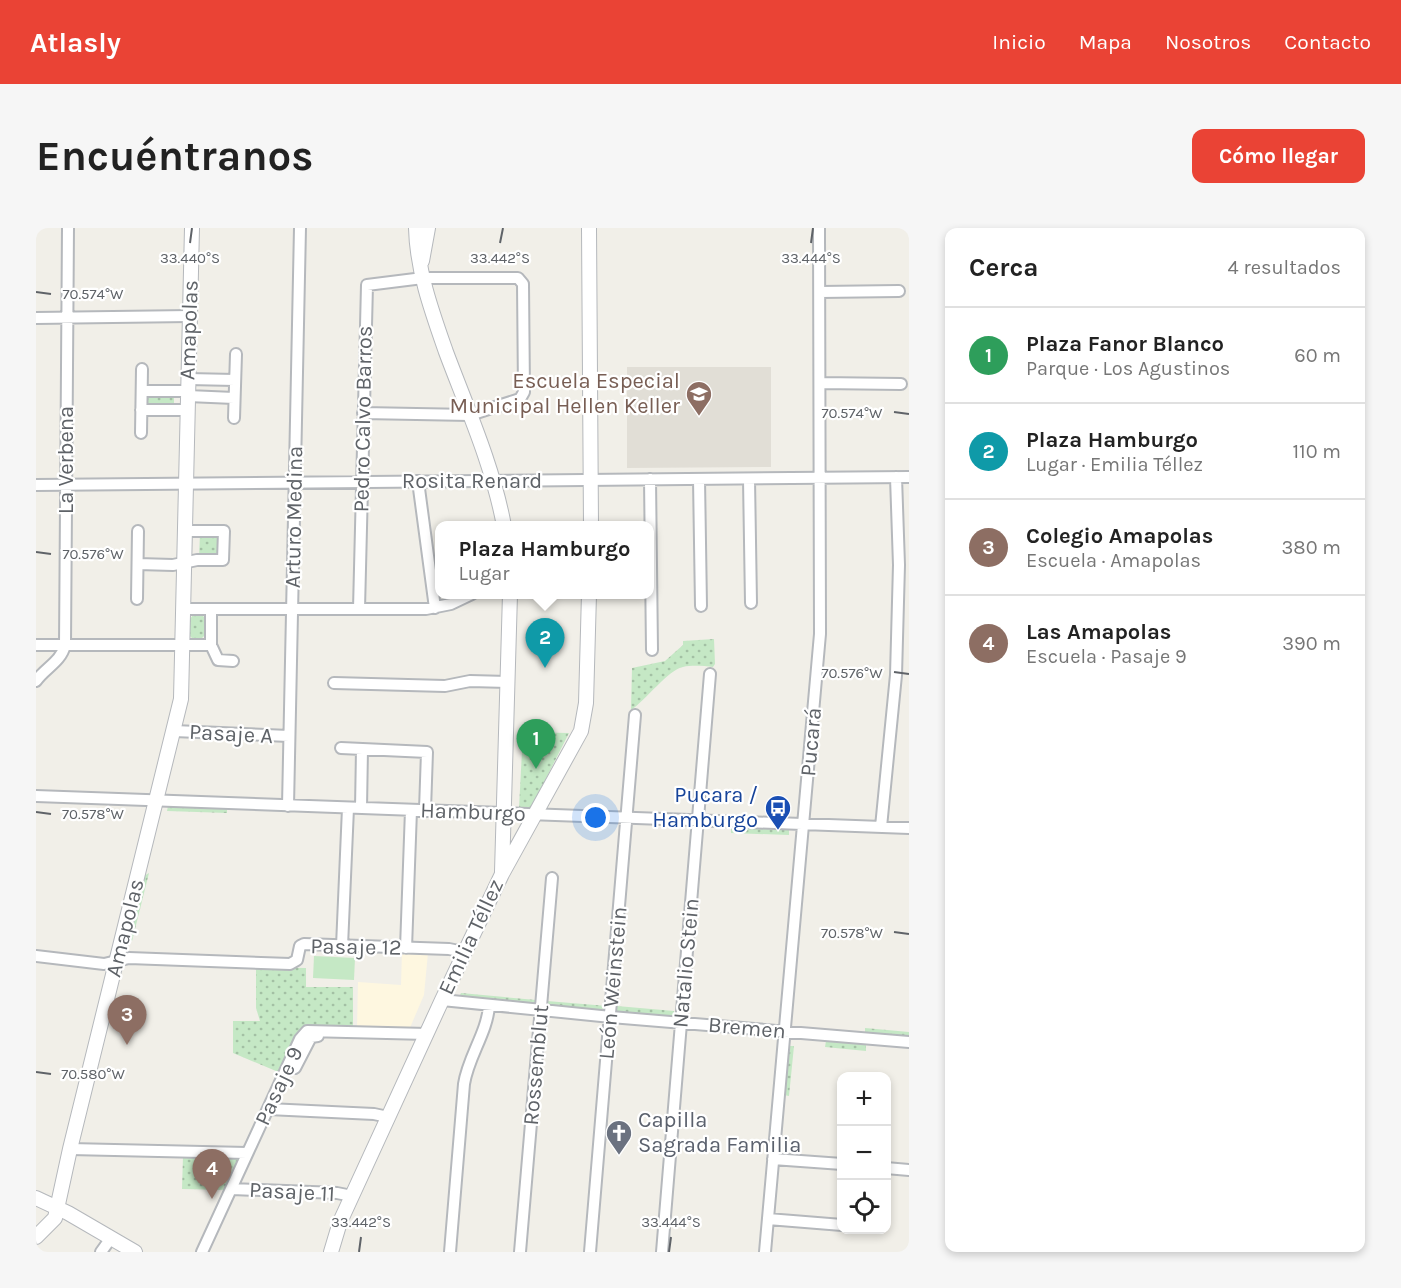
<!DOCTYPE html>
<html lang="es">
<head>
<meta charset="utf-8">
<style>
  body { margin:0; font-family:Karla,sans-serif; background:#f6f6f6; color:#222 }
  .controls { position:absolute; right:18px; bottom:18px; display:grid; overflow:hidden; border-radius:12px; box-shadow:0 3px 9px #0003 }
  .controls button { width:54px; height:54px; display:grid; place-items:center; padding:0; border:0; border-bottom:2px solid #e0e0e0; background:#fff; color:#222; font:30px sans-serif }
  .you { position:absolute; left:560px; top:590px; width:21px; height:21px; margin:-15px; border:4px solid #fff; border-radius:50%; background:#1a73e8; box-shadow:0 0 0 9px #1a73e833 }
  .badge { display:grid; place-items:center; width:39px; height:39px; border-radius:50%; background:#ea4335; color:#fff; font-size:20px; font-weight:700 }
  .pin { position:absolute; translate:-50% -50px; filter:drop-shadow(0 2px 3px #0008) }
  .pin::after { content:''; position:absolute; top:32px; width:21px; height:18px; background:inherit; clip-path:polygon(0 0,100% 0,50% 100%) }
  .popup { position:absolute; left:399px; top:293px; width:219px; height:78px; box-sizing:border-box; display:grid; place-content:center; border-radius:12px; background:#fff; filter:drop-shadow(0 2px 4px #0005); font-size:20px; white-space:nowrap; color:#767676 }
  .popup b { font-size:22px; color:#222 }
  .popup::after { content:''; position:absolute; left:50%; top:100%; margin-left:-12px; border:12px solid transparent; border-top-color:#fff }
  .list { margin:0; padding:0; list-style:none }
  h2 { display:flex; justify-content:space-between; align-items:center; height:78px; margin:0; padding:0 24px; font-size:26px }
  h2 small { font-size:20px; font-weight:400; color:#767676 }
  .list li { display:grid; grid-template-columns:39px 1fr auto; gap:18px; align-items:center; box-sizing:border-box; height:96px; padding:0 24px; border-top:2px solid #e0e0e0 }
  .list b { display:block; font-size:22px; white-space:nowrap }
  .list p { margin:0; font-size:20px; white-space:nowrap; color:#767676 }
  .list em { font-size:20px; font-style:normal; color:#767676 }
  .icon { flex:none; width:33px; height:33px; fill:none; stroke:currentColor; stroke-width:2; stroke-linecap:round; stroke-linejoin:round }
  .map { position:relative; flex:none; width:873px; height:1024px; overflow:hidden; border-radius:12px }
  header { display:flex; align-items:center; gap:36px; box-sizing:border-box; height:84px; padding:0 30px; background:#ea4335; color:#fff }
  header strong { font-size:28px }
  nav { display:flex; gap:33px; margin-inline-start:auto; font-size:21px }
  .intro { display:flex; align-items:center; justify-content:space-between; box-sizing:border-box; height:144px; padding:0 36px }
  h1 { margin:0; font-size:42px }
  .button { padding:15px 27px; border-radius:12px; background:#ea4335; color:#fff; font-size:21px; font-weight:700 }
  main { display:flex; gap:36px; padding:0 36px }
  aside { flex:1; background:#fff; border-radius:12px; box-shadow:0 3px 9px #0003 }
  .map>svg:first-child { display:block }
  .commercial { fill:#fef7e0 }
  .education { fill:#e1ded6 }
  .grass { fill:url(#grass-dots) }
  .garden { fill:#c5e8c5 }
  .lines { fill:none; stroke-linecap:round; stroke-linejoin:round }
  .minor-casing { stroke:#b5b8bc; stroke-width:14 }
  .tertiary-casing { stroke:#b5b8bc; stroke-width:16 }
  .minor { stroke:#fff; stroke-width:10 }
  .tertiary { stroke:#fff; stroke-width:14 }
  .ticks { fill:none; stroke:#5f6368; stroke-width:2 }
  .labels { text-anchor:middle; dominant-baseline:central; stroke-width:4.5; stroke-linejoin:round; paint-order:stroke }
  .street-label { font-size:22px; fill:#5f6368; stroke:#fff }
  .education-label { font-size:22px; fill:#785e54; stroke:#fff; text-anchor:end }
  .transit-label { font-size:22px; fill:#164399; stroke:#fff; text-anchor:end }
  .worship-label { font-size:22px; fill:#5b616d; stroke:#fff; text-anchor:start }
  .ticks-label { font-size:15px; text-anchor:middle; fill:#5f6368; stroke:#fff; stroke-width:4.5; stroke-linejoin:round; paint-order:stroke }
</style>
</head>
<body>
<header>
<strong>Atlasly</strong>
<nav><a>Inicio</a><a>Mapa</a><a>Nosotros</a><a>Contacto</a></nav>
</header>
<div class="intro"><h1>Encuéntranos</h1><a class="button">Cómo llegar</a></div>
<main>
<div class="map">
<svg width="873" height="1024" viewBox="0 0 873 1024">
  <defs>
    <pattern id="grass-dots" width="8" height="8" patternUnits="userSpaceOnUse" patternTransform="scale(1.5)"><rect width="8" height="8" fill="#c5e8c5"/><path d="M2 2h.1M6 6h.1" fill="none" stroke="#a3c0a4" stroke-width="1.8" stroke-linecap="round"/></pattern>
  </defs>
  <rect width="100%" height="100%" fill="#f1efe8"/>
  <!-- commercial -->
  <path class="commercial" d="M366,723l26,2 -4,42 -15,35 -52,-2 1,-46 43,3z"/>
  <!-- education -->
  <path class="education" d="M591,139h144v100l-144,1z"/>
  <!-- grass -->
  <path class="grass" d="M109,165h29v15h-29z
    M164,305h23l-1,26 -23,-1z
    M158,386l8,1 4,4v15l-6,6h-6l-5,-5v-15z
    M678,411l1,25 -2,3c-9,-1 -21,-2 -30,0 -15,3 -37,33 -52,43l1,-42 33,-7 18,-16v-4z
    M487,504l46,1 -38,75h-12z
    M132,578l59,3v4l-60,-2z
    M695,599l58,2v6l-58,-2z
    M113,645l-17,68 -4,-4 16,-61z
    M220,739l50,1v19h47v43h-52l-18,44 -50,-21v-32h27l-4,-13z
    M425,765l75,7v3l-74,-6 -2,-2z
    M511,773l60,5 -6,5 -54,-5z
    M581,778l57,5v6l-58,-5z
    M829,800l44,4v5l-44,-4z
    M790,813l40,3v7l-41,-4z
    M753,818h5l-5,50 -5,-1z
    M147,928l60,1 -16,33 -45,-1z"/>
  <!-- garden -->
  <path class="garden" d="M278,728l41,2 -1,22 -41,-2z"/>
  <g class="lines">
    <!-- minor casing -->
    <g class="minor-casing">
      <path id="minor" d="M784,64l79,-1
        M0,90l154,-2
        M152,151l47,1
        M784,155l81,1
        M106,163h46
        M152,168l46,2
        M105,182h46
        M198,190l2,-64
        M105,205l1,-64
        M614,251l2,171
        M663,251l2,127
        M713,251l2,124
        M382,253l17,127
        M0,257l873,-8
        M102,336l35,1 24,-5h26l1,-29h-40
        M101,371l1,-68
        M147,381h243l25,-5 21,-10
        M323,381l8,-324 56,-7h95l5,6 1,108 -4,7 -50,16 -107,-2
        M0,417h175v-36
        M175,417l7,15 15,1
        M0,453c9,-13 25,-19 29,-36l3,-417
        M298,455l111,3 25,-5 38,1
        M138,503l115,5
        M305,520l86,4 -2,58
        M0,568l873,32
        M252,578l12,-578
        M325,580l1,-59
        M845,599l15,-152 3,-110 -3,-88
        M306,718l6,-138
        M370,720l5,-138
        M0,728l68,8 25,-6 161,6 7,-4 3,-14 4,-2 145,5 15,3
        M406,772l169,17 298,25
        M259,840l16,-31 7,-1
        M232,881l106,5 14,3
        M34,921l177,4
        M737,931l69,5
        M850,940l23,2
        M196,961l105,4 15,3
        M732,991l74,6
        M65,1024l10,-14
        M166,1024l98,-213 7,-8 120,3
        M414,1024l14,-168c4,-27 23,-51 25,-78
        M484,1024l32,-374
        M554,1024l45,-537
        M626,1024l48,-578
        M729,1024l55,-618 -1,-406"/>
    </g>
    <!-- tertiary casing -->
    <g class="tertiary-casing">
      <path id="tertiary" d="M380,0c1,43 16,84 30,124 21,56 47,114 58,174
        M553,0l2,298
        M386,33l6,-33
        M466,644l8,-278
        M0,970l32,15 67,39
        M0,1009l19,-19 15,-69 111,-450 11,-471
        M295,1024l9,-30 102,-222 60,-126 79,-143 5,-28 3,-109"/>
    </g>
    <!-- minor -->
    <use href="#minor" class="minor"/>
    <!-- tertiary -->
    <use href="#tertiary" class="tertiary"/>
  </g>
  <!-- ticks -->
  <path class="ticks" d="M154,15l2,-15M464,15l3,-15M775,15l2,-15M0,64l15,2M858,184l15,2M0,324l15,2M858,444l15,2M0,584l15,2M858,704l15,2M0,844l15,2M323,1024l2,-15M633,1024l2,-15"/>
  <!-- icons -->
  <defs>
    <g id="school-pin" transform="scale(1.35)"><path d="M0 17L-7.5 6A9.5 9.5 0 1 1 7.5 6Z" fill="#8d6e63" stroke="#fff"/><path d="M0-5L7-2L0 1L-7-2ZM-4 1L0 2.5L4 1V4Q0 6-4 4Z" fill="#fff"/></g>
    <g id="bus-pin" transform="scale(1.35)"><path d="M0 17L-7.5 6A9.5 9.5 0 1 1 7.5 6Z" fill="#1a4fb4" stroke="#fff"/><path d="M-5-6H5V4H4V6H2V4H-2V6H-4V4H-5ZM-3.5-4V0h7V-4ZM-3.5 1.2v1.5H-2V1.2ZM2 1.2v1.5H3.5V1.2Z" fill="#fff"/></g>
    <g id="church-pin" transform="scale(1.35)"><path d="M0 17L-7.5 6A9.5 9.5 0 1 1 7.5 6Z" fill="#6b7280" stroke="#fff"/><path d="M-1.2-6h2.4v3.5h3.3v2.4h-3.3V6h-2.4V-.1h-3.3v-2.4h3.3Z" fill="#fff"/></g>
  </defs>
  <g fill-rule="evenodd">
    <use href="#school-pin" x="663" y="166"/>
    <use href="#bus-pin" x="742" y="580"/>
    <use href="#church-pin" x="583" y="905"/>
  </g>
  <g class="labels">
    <!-- street labels -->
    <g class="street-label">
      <text transform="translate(153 102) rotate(-88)">Amapolas</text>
      <text transform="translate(327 191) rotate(-89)">Pedro Calvo Barros</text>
      <text transform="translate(30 232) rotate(-90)">La Verbena</text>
      <text x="436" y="253">Rosita Renard</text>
      <text transform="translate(258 289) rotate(-89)">Arturo Medina</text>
      <text transform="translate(195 506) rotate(3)">Pasaje A</text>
      <text transform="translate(775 514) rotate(-85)">Pucará</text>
      <text transform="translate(437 584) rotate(2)">Hamburgo</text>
      <text transform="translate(89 700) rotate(-76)">Amapolas</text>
      <text transform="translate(435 709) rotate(-65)">Emilia Téllez</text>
      <text transform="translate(320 719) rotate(1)">Pasaje 12</text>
      <text transform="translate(650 735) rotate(-85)">Natalio Stein</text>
      <text transform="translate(577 755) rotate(-85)">León Weinstein</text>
      <text transform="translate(711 800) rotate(5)">Bremen</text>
      <text transform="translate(500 837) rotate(-85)">Rossemblut</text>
      <text transform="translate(243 858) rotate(-65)">Pasaje 9</text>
      <text transform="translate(256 964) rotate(3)">Pasaje 11</text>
    </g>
    <!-- education labels -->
    <g class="education-label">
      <text x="644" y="153">Escuela Especial<tspan x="644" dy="25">Municipal Hellen Keller</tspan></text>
    </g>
    <!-- transit labels -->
    <g class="transit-label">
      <text x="722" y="567">Pucara /<tspan x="722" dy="25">Hamburgo</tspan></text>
    </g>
    <!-- worship labels -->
    <g class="worship-label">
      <text x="602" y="892">Capilla<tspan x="602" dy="25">Sagrada Familia</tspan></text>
    </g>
  </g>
  <g class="ticks-label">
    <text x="154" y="35">33.440°S</text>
    <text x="464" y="35">33.442°S</text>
    <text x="775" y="35">33.444°S</text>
    <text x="57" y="71">70.574°W</text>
    <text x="816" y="190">70.574°W</text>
    <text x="57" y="331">70.576°W</text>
    <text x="816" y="450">70.576°W</text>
    <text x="57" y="591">70.578°W</text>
    <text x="816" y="710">70.578°W</text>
    <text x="57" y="851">70.580°W</text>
    <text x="325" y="999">33.442°S</text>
    <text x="635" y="999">33.444°S</text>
  </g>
</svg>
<div class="controls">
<button>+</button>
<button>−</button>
<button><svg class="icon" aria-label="locate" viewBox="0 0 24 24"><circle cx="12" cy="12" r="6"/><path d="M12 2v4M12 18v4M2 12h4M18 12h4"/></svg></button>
</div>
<div class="you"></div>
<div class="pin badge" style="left:500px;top:541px;background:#2e9e5b">1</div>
<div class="pin badge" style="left:509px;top:440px;background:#0f9aa8">2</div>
<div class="popup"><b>Plaza Hamburgo</b>Lugar</div>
<div class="pin badge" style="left:91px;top:817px;background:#8d6e63">3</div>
<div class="pin badge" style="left:176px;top:971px;background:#8d6e63">4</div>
</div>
<aside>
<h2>Cerca<small>4 resultados</small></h2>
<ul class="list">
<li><span class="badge" style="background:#2e9e5b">1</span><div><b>Plaza Fanor Blanco</b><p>Parque · Los Agustinos</p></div><em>60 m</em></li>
<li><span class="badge" style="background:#0f9aa8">2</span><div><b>Plaza Hamburgo</b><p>Lugar · Emilia Téllez</p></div><em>110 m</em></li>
<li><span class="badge" style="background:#8d6e63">3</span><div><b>Colegio Amapolas</b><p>Escuela · Amapolas</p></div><em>380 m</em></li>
<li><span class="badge" style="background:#8d6e63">4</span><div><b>Las Amapolas</b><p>Escuela · Pasaje 9</p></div><em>390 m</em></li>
</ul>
</aside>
</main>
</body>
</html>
